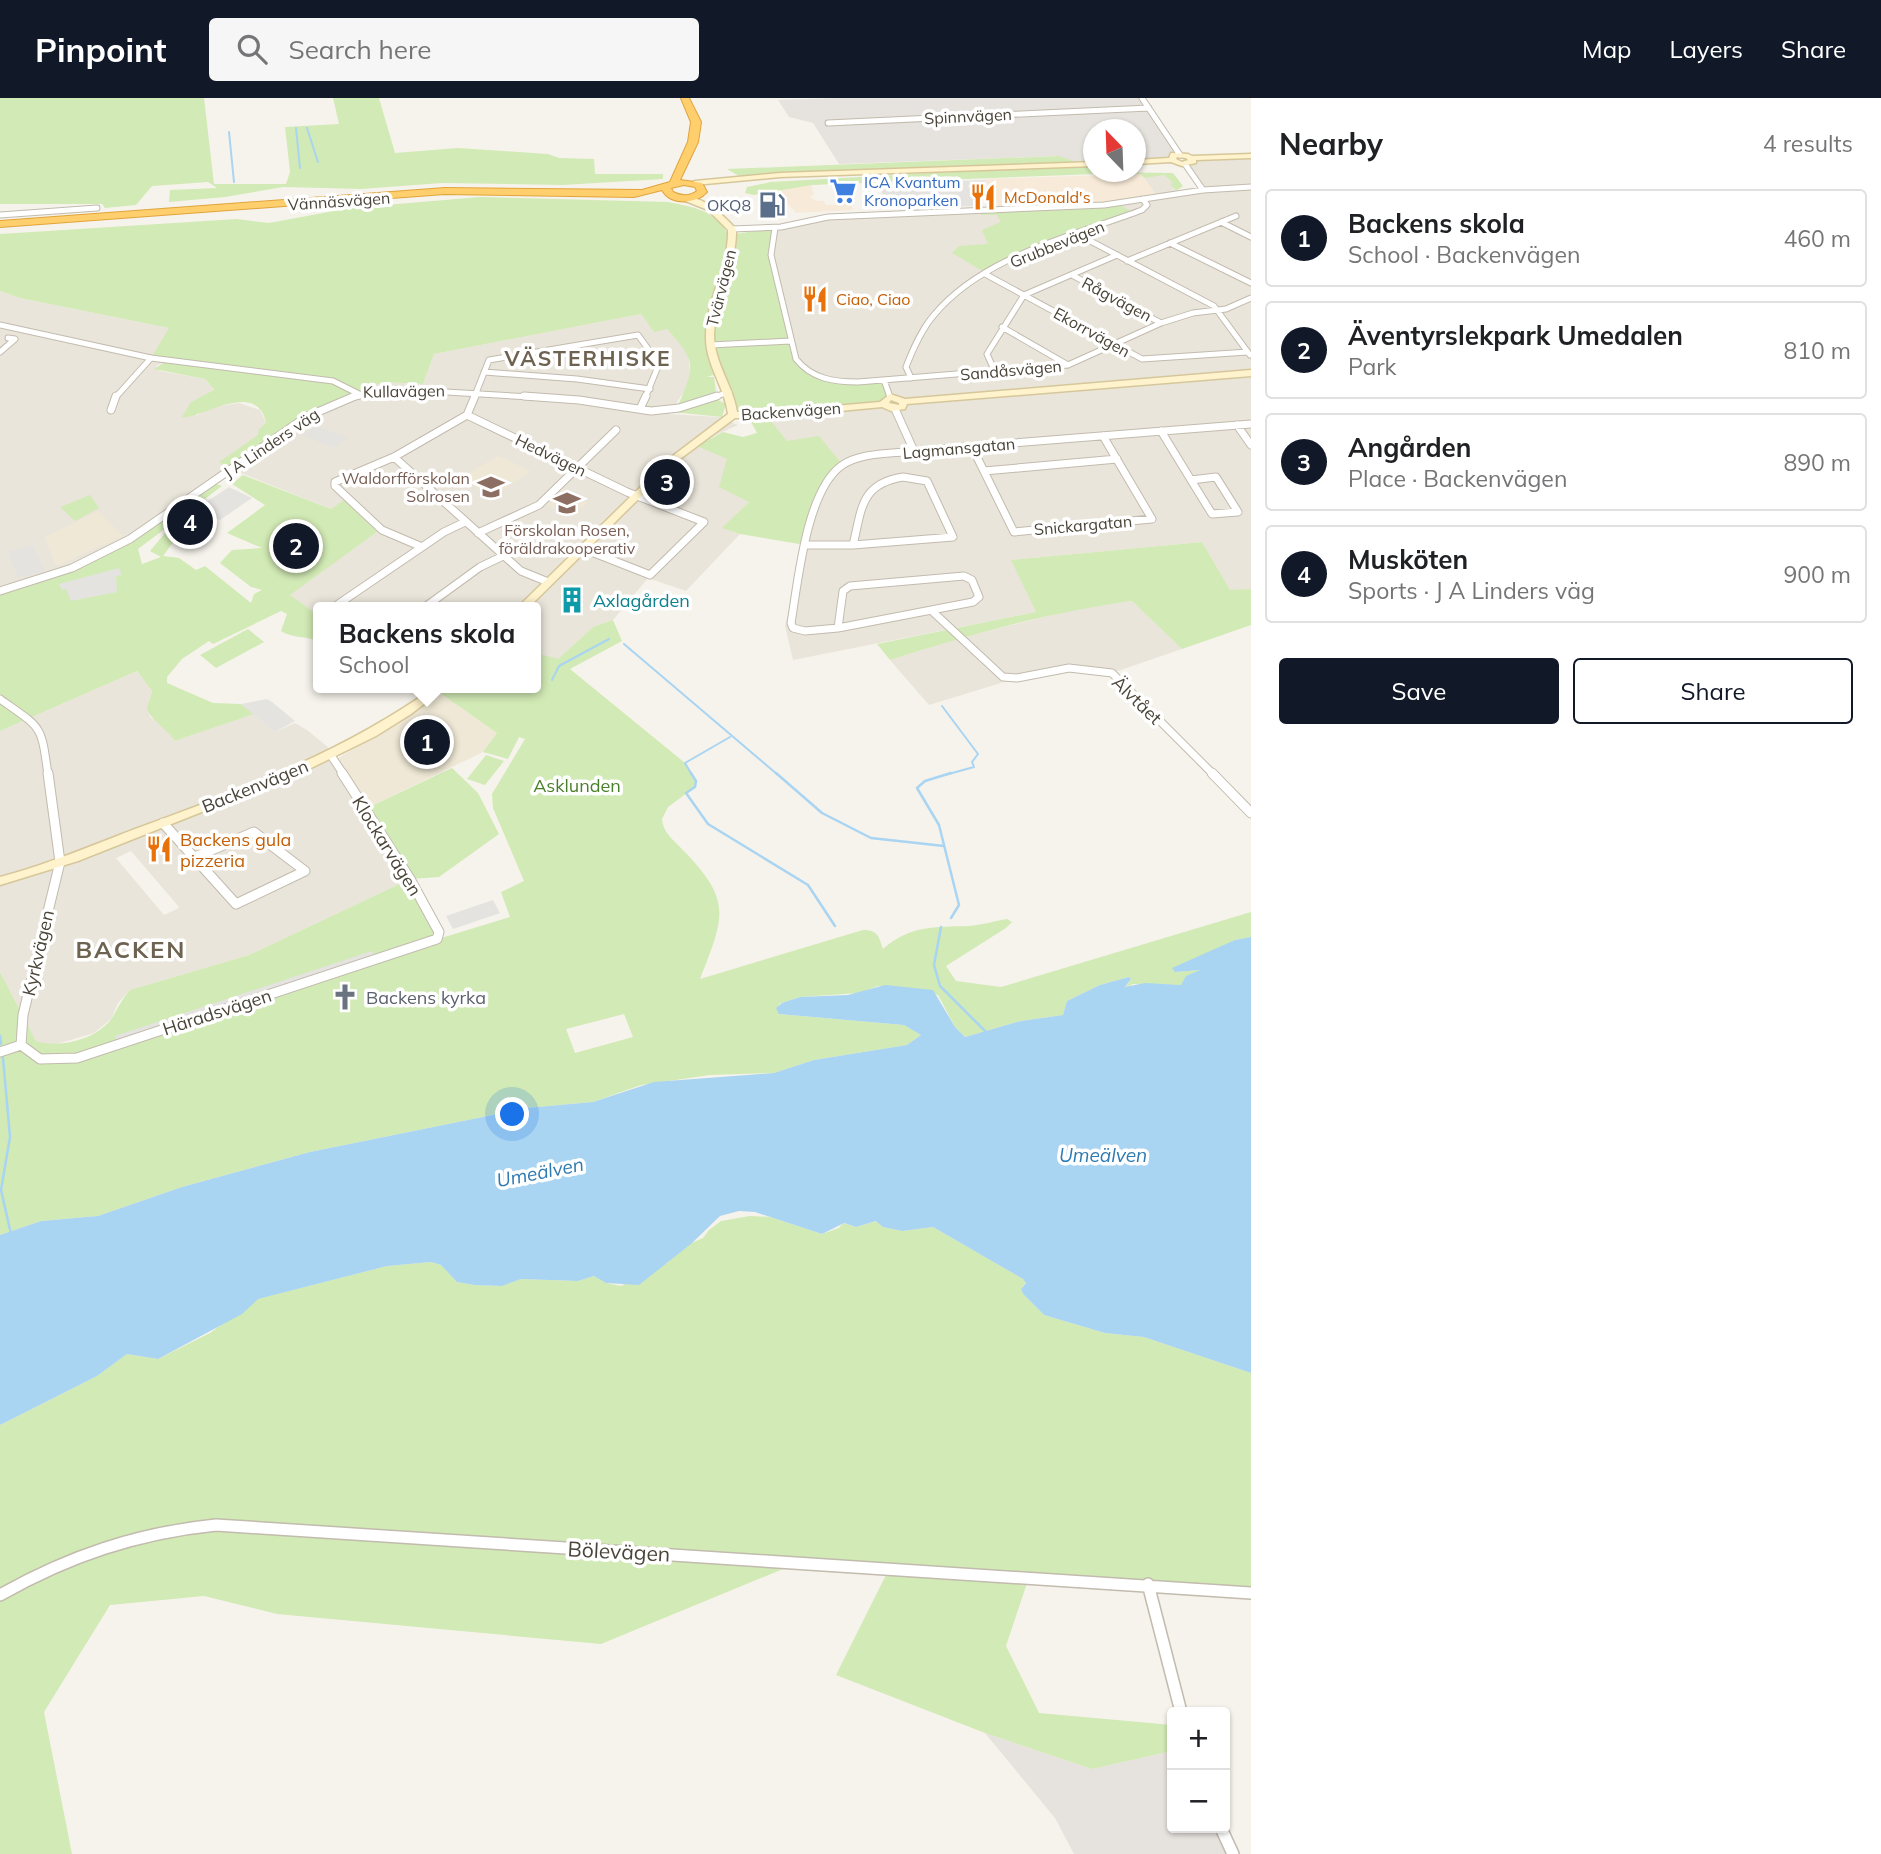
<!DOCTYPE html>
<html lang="en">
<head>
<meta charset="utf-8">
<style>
  body { margin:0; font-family:Mulish,sans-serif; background:#f6f6f6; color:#202124 }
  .controls { position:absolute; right:21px; bottom:21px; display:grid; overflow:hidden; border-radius:7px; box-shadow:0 2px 5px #0004 }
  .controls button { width:63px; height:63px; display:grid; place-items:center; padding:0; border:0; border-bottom:2px solid #e0e0e0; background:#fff; color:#202124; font:35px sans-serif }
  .compass { position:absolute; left:1083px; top:21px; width:63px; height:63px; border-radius:50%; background:#fff; box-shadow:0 2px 5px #0004; rotate:337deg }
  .you { position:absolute; left:513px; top:1017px; width:24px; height:24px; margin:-18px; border:5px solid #fff; border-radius:50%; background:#1a73e8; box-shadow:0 0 0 10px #1a73e833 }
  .badge { display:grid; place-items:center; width:46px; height:46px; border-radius:50%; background:#111827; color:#fff; font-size:23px; font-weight:700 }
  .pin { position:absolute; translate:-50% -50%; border:4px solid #fff; box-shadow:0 2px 7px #0006 }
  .popup { position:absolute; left:313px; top:504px; width:228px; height:91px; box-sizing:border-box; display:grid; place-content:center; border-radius:7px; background:#fff; filter:drop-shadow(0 2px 5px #0005); font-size:23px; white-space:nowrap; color:#757577 }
  .popup b { font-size:26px; color:#202124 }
  .popup::after { content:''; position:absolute; left:50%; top:100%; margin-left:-14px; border:14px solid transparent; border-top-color:#fff }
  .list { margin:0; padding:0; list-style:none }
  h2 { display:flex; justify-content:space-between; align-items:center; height:91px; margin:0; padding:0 28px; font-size:30px }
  h2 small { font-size:23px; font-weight:400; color:#757577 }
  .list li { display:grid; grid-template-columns:46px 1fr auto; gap:21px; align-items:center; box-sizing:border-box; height:98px; margin:0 14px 14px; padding:0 14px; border:2px solid #e0e0e0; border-radius:7px }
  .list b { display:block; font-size:26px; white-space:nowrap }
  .list p { margin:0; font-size:23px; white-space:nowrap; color:#757577 }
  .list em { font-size:23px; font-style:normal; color:#757577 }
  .actions { display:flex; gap:14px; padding:21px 28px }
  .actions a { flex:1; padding:16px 0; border:2px solid #111827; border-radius:7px; text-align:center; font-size:24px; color:#111827 }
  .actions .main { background:#111827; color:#fff }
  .icon { flex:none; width:38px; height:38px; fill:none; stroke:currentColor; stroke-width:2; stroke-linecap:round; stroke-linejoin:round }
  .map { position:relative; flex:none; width:1251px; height:1756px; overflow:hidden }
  header { display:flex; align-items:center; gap:42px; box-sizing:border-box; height:98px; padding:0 35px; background:#111827; color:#fff }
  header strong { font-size:33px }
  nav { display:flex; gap:38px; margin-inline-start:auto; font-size:24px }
  .search { width:490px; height:63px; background:#f6f6f6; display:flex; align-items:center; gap:18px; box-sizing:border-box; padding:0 24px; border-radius:7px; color:#757577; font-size:26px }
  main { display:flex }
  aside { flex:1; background:#fff }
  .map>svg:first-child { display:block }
  .residential { fill:#eae5da; fill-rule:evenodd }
  .commercial { fill:#f7ead8 }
  .industrial { fill:#e6e2dd }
  .education { fill:#efe8d6 }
  .green { fill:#d2eab5; fill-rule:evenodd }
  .parking { fill:#e5e3e0 }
  .water { fill:#a9d4f2 }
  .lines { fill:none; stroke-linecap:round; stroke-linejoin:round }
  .stream-far1 { stroke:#a9d4f2; stroke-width:2 }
  .stream { stroke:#a9d4f2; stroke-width:2.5 }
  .street-far3-casing { stroke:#c2bbae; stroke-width:7 }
  .street-far2-casing { stroke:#c2bbae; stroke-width:9 }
  .street-far1-casing { stroke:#c2bbae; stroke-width:11 }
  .street-casing { stroke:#c2bbae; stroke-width:14 }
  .secondary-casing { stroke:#d6c79b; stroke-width:3 }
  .highway-casing { stroke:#e0a43c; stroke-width:2 }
  .street-far3 { stroke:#fff; stroke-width:5 }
  .street-far2 { stroke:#fff; stroke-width:7 }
  .street-far1 { stroke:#fff; stroke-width:9 }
  .street { stroke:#fff; stroke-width:11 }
  .secondary { fill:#fff3cd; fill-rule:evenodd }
  .highway { fill:#ffcf6e; fill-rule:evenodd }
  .labels { text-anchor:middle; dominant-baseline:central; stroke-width:7; stroke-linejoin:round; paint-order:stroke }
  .far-street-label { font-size:16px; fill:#4b4439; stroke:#fff }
  .far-shop-label { font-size:16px; fill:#366cbe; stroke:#fff; text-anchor:start }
  .far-food-label { font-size:16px; fill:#c56008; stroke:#fff; text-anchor:start }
  .far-service-label { font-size:16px; fill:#4e5e75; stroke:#fff; text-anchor:end }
  .far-education-label { font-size:16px; fill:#785e54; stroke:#fff; text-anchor:end }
  .culture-label { font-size:18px; fill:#0d838f; stroke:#fff; text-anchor:start }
  .street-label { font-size:18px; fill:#4b4439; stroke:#fff }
  .park-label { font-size:18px; fill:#4a7f2a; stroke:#fff }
  .food-label { font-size:18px; fill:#c56008; stroke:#fff; text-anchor:start }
  .worship-label { font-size:18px; fill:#5b616d; stroke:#fff; text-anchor:start }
  .water-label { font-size:19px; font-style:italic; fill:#2e7ab2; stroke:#fff }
  .far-district-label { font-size:21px; font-weight:bold; letter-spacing:2px; fill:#6e6250; stroke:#fff }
  .near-street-label { font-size:21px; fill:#4b4439; stroke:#fff }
  .district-label { font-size:24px; font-weight:bold; letter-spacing:2px; fill:#6e6250; stroke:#fff }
</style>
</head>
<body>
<header>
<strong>Pinpoint</strong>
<div class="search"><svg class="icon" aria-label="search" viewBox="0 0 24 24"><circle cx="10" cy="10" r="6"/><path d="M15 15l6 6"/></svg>Search here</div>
<nav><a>Map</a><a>Layers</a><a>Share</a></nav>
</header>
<main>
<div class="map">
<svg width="1251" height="1756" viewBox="0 0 1251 1756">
  <rect width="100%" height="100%" fill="#f6f3ec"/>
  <!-- residential -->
  <path class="residential" d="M1251,58v433l-21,2 -28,-49 -190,18 24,52 -243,48 -8,-34 20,-81 -18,-104 -21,-26 62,-35 -29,-17 -28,-108 4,-27 35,-8 195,-10 152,-14 -13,-18 5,-3h15l10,8 -1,6 8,4 21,-3 -17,-26 7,-6z
    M0,193l20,7 149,30v32l-13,6 4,5 45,8 9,12 -19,26 13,-9 31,-5 21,7 6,13 40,-6 77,-35 40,2 11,-30 207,-40 13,17 13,-2 21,23 3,29 -22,33 50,3 19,8 -33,15 22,19 22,43 -26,26 17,6 -54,57 -38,-13 -35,42 -20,7 -36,33 -21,-7v-46h-218v8l-29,-20 88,-63 -46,-23 -100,-40 -129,85 -102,37z
    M1132,503l50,48 -70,24 -29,-5 -59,8 -95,29 -39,-45 70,-22 120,-30z
    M137,573l15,20 -5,17 3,9 18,11 7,13 79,-27 21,18 20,-9 12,7 21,17 82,132 -161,76 -119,35 -12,13 -7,16 -17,14 -44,13 -14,-5 -36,-69v-241zM131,753l48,56v1l-15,7 -48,-57z"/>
  <!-- commercial -->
  <path class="commercial" d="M1141,76l17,23 -54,8 -104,5 -15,-31z
    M811,87l3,9 -4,3 7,4h7l2,4 25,-1 2,6 -57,3 -20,-22z"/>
  <!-- industrial -->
  <path class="industrial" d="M837,0h305l38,57 -8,5 -36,2v-32h-42l-1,34 -13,1 -21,-9 -220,8 -26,-41 -24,-6 -11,-17z
    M985,1635l107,36 80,-18v77h49l12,26h-159l-19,-36z"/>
  <!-- education -->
  <path class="education" d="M498,358l33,15 -42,28 -25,-23z
    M563,391l25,14 -21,14 -21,-13z
    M98,413l25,25 -67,30 -11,-29z
    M440,595l57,40 -14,19 -120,58 -29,-49z"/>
  <!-- green -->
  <path class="green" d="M0,0h204l10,86h72l4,-12 -5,-45 54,-3 -6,-26h46l16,55 63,-5 90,6 11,4 35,1 1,15h68v5l-100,6 -121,-2 -81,6 -78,-2 -58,10 -56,5 1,-12 47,-2 -9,-6 -56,4 -16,19 -31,3 -3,-4h-102z
    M1059,58l34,12 1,4 79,1 10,13 -7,5 -6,-7 3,-1 -9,-8 -20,3 -3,-4h-45l-284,11 -58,10 -9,-2 2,-6 24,-5 252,-14 -272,8h-12l-12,-7z
    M480,99l188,5c24,5 49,8 60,33l47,-7 -4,17 28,118 29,17h56l6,17 -7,7 -150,11 -4,-23 -16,-17 -6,2h7l2,15c-18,9 -51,22 -70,13l14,2 19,-4c17,-38 16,-43 -12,-74l-13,3 -13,-18 -207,40 -11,30 -40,-2 -58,25 -93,61 -13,-6 39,-27 1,-6 7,-6c-9,-45 -66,-3 -84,-6l9,-15 23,-12 -9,-11 -51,-10 14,-9 -17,-2 18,-30 -149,-30 -20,-7v-57l237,-15 32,4 81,-15z
    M1117,105l17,10 -150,59 -32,-19 7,-7 29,-2 -6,-14 19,-8 -4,-7h-16l-2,-4z
    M716,301l10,5 -4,13 -50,-5z
    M768,319l19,24 32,-5 24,29 -19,19 -19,61 -65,-11 -18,-6 27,-26 -30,-15 8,-28 -30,-13 26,-14 20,5 14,-4 -7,-13z
    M243,377l88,34 13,-9 33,32 -87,63 28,20v27c-11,-7 -25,-3 -37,-11l6,-17 -6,-3 -68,33 -4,-3 -27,18 -15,18v6l46,20 28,1 13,10 -79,27c-5,-9 -29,-26 -28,-33 1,-6 4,-11 5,-17l-15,-20 -137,60v-140l102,-37 112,-71 8,3 -84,63 4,15 19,-7 -11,-6 16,-19 11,5 -14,19 16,2 17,12 9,-4 46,37 3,-9 8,-4 -11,-3 -31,-24 12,-13 30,-2 -35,-15 38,-28 -33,-21z
    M90,397l9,13 -24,13 -15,-14z
    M1202,444l28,48 21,-1v36l-69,24 -50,-48c-83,11 -163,34 -242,59l-13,-16 159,-32 -25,-52z
    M613,522l9,21 -52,28 115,94 11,18 -1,6 -27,20 -6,12c1,12 8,18 16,26 54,54 48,68 22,134l163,-49c15,0 16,7 20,19 27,-24 52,-22 86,-23 13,-1 26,-5 38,-7l5,3 -6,6 -60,38 10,15 45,6 250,-75v25l-16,3 -60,32 25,-2 -19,15 -48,-1 -8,4 6,-9 -2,-2 -29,8 -33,16 -4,14 -42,6 -56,16 -10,-10 -17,-32 -60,-9 -19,7 -59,4 -21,7v10l125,11 17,10 -14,10 -93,15 -40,13 -64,2 -69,10 -48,17 -66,6 -217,44 -128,35 -84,29 -57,5 -41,14v-263l36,69c23,8 62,-2 76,-23 6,-10 10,-19 18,-28l119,-35 161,-76 -47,-69 89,-42 26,25 21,41 -60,43 -28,2 27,60 72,-22 -9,-25 23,-11 -31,-73 -1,-14 33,-55 -6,-2 -11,22 -25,-7 14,-19 -57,-40 7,-5h89v-35l22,6 35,-32zM624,916l9,23 -58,16 -9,-24z
    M248,531l16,13 -48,26 -16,-13z
    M486,657l18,6 -19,24 -18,-6z
    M750,1118l20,1 52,17 17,-6 4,-5 13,4 21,-6 6,6 19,4 31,-4 90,52 3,3 -5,7 2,5 21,21 61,18 39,4 107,36v220l-222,-16 -23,69 33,67 133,12v26l-80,18 -107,-36 -149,-58 53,-106 -89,-7 -199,82 -324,-30 -73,-18 -94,9 -66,107 28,142h-72v-429l97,-49 30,-22 31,5 52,-26 47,-34 130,-33 44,-4 10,3 16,17 17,3 28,1 19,-7 57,2 16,-5 12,7 15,3 47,-24 17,-16 18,-8 6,-8 12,-9z"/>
  <!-- parking -->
  <path class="parking" d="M985,82l2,3 -19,2 10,21 -93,3 2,-4 -8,-19 -5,-2z
    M316,327l17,7 15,6 -14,10 -32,-13z
    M229,389l23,11 -32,22 -17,-8 4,-3 -7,-3z
    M33,447l12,26 -27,7 -11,-26z
    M119,470l3,7 -6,1 1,16 -46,9 -5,-12 -4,1 -3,-6z
    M267,601l5,3 23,19 -20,11 -34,-28z
    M493,802l7,13 -47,16 -7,-13z
    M372,853l5,8 -259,86 -3,-9z"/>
  <!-- water -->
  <path class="water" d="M1251,839v436l-107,-36 -39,-4 -61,-18 -21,-21 -2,-5 5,-6 -3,-4 -90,-52 -31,4 -19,-4 -7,-6 -20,6 -12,-4 -22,11 -67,-22 -16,-1 -19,5 -28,27 -53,42 -33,-2 -12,-7 -16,5 -57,-2 -19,7 -28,-1 -17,-3 -16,-17 -10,-3 -44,4 -129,33 -16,15 -84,45 -31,-5 -30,22 -97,49v-190l41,-14 57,-5 84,-29 128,-35 217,-44 66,-6 61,-20 120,-9 40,-13 93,-15 14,-10 -17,-10 -125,-11 -3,-6 6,-5 18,-6 48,-2 37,-10 48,5 22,37 10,10 56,-16 42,-6 4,-14 33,-16 29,-8 2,2 -6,8 20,-4 36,2 5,-9 14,-6 -25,2 -3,-4 63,-28z"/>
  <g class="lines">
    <!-- stream-far1 -->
    <path class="stream-far1" d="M296,30l4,40
      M307,30l11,34
      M229,34l5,50
      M624,546l154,131
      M552,582l7,-14 50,-27
      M942,608l36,48 -6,8 2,5 -29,8
      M692,677l-7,-12 45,-26"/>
    <!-- stream -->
    <path class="stream" d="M691,675l5,8 -1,6 -9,6 22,31 100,61 27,41
      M776,675l46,40 49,25 73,8
      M951,820l8,-13 -20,-80 -22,-37 8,-7 26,-8
      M941,829l-7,38 6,21 47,47
      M0,938l1,8
      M3,960l7,79 -9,53 10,44"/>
    <!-- street-far3 casing -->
    <g class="street-far3-casing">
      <path id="street-far3" d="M1142,0l38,57
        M828,25l321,-15
        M1185,66l18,26
        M0,117l97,-7
        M1221,124l30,15
        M775,130l-4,27 25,104c16,20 38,23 62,23l210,-17 93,-42 32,-10 33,-4 25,-11
        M732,131l49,-2 47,-10 276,-12 99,-15 48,-3
        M1079,137l135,71 36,49
        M1170,145l81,40
        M1127,163l109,-45
        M985,176l157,85 106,-7
        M1072,177l89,48
        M0,227l151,33 182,23 26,13
        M1002,229l66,38
        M711,247l79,-4
        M0,254l15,-13 -7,-1
        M484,274l93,7 73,10
        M995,274l-8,-18 37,-59 93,-40
        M911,280l-5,-11c7,-18 15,-37 28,-52 49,-59 139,-79 208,-105l5,-5 -4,-6
        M884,282l6,17
        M115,300l36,-40
        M350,300l45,-9 153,9
        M474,300l15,-38 149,-25 21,29 -14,34
        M711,300l18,-6"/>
    </g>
    <!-- street-far2 casing -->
    <g class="street-far2-casing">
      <path id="street-far2" d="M524,298l55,4 72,11 28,-3 38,-12
        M640,311l6,-13
        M895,311l19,42
        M111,312l5,-14
        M467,317l160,77 77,30 -54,53 -66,-26
        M1237,327l14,20
        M1161,333l30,49
        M972,349l42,85 138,-13 -49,-83
        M394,359l127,114 27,11
        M984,373l133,-12
        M903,379l24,4 26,56 -100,8c9,-36 7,-61 50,-68z
        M1216,379l22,35 -26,2 -21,-34z
        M478,435l61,-28 77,-75
        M805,447h48
        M422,449l-40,-17 -47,-44v-4l59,-25 73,-42 8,-19
        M964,478l8,4 7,17 -6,5 -135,26 5,-37 7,-5z
        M0,493l72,-23 58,-29 176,-122 49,-21
        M334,509l110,-75 21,-10
        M425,509l55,-40 23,-11
        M932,513l71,66 14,1 52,-10 43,5 102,102
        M838,530l-33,3 -12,-3 -2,-5c7,-41 15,-131 50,-157 19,-14 50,-12 73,-15l337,-27
        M0,601c42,30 41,24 48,76
        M330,656l14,21"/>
    </g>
    <!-- street-far1 casing -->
    <g class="street-far1-casing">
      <path id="street-far1" d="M1212,675l39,40
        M163,725l73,81 69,-33 -51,-39 -59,25
        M21,947l2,-30 37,-153 -12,-89
        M0,954l21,-7 19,14 37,-1 360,-119 2,-7 -29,-53 -68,-106"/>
    </g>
    <!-- street casing -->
    <g class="street-casing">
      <path id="street" d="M1148,1486l33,128
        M0,1497c69,-39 137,-62 216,-70l1035,68
        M1221,1730l12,26"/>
    </g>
    <!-- secondary casing -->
    <g class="secondary-casing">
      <path id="secondary" d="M1171,55l17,1 4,2 59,-2v4l-55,2v3l-14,3 -11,-4 -35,2v-4l33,-2zM1177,59l9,1 2,2 -6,2 -6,-3z
        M1094,64v4l-314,11 -85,8 -4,-2 4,-2 85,-8z
        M683,98c22,1 39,18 53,33 1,37 -21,69 -22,106 0,28 19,50 23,77h29l114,-10 10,-8 15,5 346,-29v6l-344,28 -2,5 -14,2 -9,-4 -116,11h-31l-59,44 -147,145h-11l152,-149 58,-44c-3,-27 -23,-50 -22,-78 0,-37 23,-69 22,-106l-20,-20 -25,-10zM891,302l8,3v2l-10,-2z
        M433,590h12l-34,26 -35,22 -73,36 -225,89 -78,24v-8c50,-13 97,-34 146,-52 100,-37 199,-74 287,-137z"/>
    </g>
    <!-- highway casing -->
    <g class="highway-casing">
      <path id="highway" d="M681,0h8l12,24 -3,20 -18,38 22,3 5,9c-11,12 -36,14 -45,-2l-28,7 -189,-3 -445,33v-6l445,-33 197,2 28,-8 18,-40 3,-20zM684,87l11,2 2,4c-8,6 -16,5 -24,1l-2,-4z"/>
    </g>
    <!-- street-far3 -->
    <use href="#street-far3" class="street-far3"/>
    <!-- street-far2 -->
    <use href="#street-far2" class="street-far2"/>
    <!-- street-far1 -->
    <use href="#street-far1" class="street-far1"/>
    <!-- street -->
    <use href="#street" class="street"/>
    <!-- secondary -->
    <use href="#secondary" class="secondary"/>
    <!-- highway -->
    <use href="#highway" class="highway"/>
  </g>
  <!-- icons -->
  <defs>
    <g id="supermarket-bare" transform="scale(2.1)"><path d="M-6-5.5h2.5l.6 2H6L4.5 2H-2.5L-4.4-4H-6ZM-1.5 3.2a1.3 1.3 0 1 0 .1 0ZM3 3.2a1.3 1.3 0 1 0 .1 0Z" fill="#3f7fe0" stroke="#fff" stroke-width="2.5" paint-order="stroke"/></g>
    <g id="restaurant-bare" transform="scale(2.1)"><path d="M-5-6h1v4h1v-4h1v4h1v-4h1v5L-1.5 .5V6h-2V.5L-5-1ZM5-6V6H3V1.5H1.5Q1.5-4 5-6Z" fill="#e8710a" stroke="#fff" stroke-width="2.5" paint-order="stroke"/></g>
    <g id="fuel-bare" transform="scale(2.1)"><path d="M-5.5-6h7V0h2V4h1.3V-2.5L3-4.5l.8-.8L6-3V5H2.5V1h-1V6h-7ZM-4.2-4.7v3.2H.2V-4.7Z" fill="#5c6f8a" stroke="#fff" stroke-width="2.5" paint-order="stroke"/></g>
    <g id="school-bare" transform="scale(2.1)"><path d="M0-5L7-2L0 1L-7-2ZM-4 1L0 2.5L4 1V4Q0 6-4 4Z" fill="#8d6e63" stroke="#fff" stroke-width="2.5" paint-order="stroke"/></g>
    <g id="building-bare" transform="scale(2.1)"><path d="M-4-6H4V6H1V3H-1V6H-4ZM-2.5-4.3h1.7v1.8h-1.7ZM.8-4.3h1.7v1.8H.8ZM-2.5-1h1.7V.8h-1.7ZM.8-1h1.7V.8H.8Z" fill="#0f9aa8" stroke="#fff" stroke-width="2.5" paint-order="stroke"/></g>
    <g id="church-bare" transform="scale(2.1)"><path d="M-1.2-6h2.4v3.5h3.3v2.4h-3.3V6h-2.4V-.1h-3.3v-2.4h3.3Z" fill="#6b7280" stroke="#fff" stroke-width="2.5" paint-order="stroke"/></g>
  </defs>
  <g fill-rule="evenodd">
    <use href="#supermarket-bare" x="843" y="93"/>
    <use href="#restaurant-bare" x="983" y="99"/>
    <use href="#fuel-bare" x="772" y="107"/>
    <use href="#restaurant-bare" x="815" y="201"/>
    <use href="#school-bare" x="491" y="389"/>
    <use href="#school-bare" x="567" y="405"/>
    <use href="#building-bare" x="572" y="502"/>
    <use href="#restaurant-bare" x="159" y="751"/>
    <use href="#church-bare" x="345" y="899"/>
  </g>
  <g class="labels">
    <!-- far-street labels -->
    <g class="far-street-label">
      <text transform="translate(968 18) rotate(-3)">Spinnvägen</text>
      <text transform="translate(339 103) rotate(-4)">Vännäsvägen</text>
      <text transform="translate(1057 146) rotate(-22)">Grubbevägen</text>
      <text transform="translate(721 190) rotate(-76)">Tvärvägen</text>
      <text transform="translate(1117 201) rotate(28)">Rågvägen</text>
      <text transform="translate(1092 234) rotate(29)">Ekorrvägen</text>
      <text transform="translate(1011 272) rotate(-5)">Sandåsvägen</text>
      <text transform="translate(404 293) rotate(-1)">Kullavägen</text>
      <text transform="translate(791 313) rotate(-4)">Backenvägen</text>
      <text transform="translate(271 345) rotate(-34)">J A Linders väg</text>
      <text transform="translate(959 350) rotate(-5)">Lagmansgatan</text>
      <text transform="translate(551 357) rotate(26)">Hedvägen</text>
      <text transform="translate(1083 427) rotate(-5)">Snickargatan</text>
    </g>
    <!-- far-shop labels -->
    <g class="far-shop-label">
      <text x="864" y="84">ICA Kvantum<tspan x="864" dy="18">Kronoparken</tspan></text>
    </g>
    <!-- far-food labels -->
    <g class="far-food-label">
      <text x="1004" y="99">McDonald's</text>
      <text x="836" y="201">Ciao, Ciao</text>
    </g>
    <!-- far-service labels -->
    <g class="far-service-label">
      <text x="751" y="107">OKQ8</text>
    </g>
    <!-- far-education labels -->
    <g class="far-education-label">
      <text x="470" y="380">Waldorfförskolan<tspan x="470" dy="18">Solrosen</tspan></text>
      <text x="567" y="432" text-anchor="middle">Förskolan Rosen,<tspan x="567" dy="18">föräldrakooperativ</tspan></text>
    </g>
    <!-- culture labels -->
    <g class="culture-label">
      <text x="593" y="502">Axlagården</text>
    </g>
    <!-- street labels -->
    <g class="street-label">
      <text transform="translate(1137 602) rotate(44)">Älvtået</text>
      <text transform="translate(255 688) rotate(-22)">Backenvägen</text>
      <text transform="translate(387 748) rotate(58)">Klockarvägen</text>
      <text transform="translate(38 855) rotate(-77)">Kyrkvägen</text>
      <text transform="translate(217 914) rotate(-18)">Häradsvägen</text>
    </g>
    <!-- park labels -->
    <g class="park-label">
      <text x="577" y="687">Asklunden</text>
    </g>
    <!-- food labels -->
    <g class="food-label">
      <text x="180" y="741">Backens gula<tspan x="180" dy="21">pizzeria</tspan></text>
    </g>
    <!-- worship labels -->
    <g class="worship-label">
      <text x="366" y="899">Backens kyrka</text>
    </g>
    <!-- water labels -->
    <g class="water-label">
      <text x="1103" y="1057">Umeälven</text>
      <text transform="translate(540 1074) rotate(-11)">Umeälven</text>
    </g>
    <!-- far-district labels -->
    <g class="far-district-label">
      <text x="588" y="260">VÄSTERHISKE</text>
    </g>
    <!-- near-street labels -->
    <g class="near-street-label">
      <text transform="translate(619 1453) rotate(3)">Bölevägen</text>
    </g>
    <!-- district labels -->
    <g class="district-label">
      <text x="131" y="851">BACKEN</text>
    </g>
  </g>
</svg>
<div class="controls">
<button>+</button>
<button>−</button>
</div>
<svg class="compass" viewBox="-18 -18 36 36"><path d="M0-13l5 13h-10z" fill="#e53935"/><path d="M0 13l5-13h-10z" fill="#757577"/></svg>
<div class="you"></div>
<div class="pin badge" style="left:427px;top:644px">1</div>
<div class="popup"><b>Backens skola</b>School</div>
<div class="pin badge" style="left:296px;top:448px">2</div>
<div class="pin badge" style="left:667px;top:384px">3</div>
<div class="pin badge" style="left:190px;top:424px">4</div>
</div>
<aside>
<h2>Nearby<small>4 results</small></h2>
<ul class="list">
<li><span class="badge">1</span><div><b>Backens skola</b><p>School · Backenvägen</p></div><em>460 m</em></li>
<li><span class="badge">2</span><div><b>Äventyrslekpark Umedalen</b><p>Park</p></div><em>810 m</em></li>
<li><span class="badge">3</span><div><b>Angården</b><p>Place · Backenvägen</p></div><em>890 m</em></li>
<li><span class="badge">4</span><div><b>Musköten</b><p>Sports · J A Linders väg</p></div><em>900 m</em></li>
</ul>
<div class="actions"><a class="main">Save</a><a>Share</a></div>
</aside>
</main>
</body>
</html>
